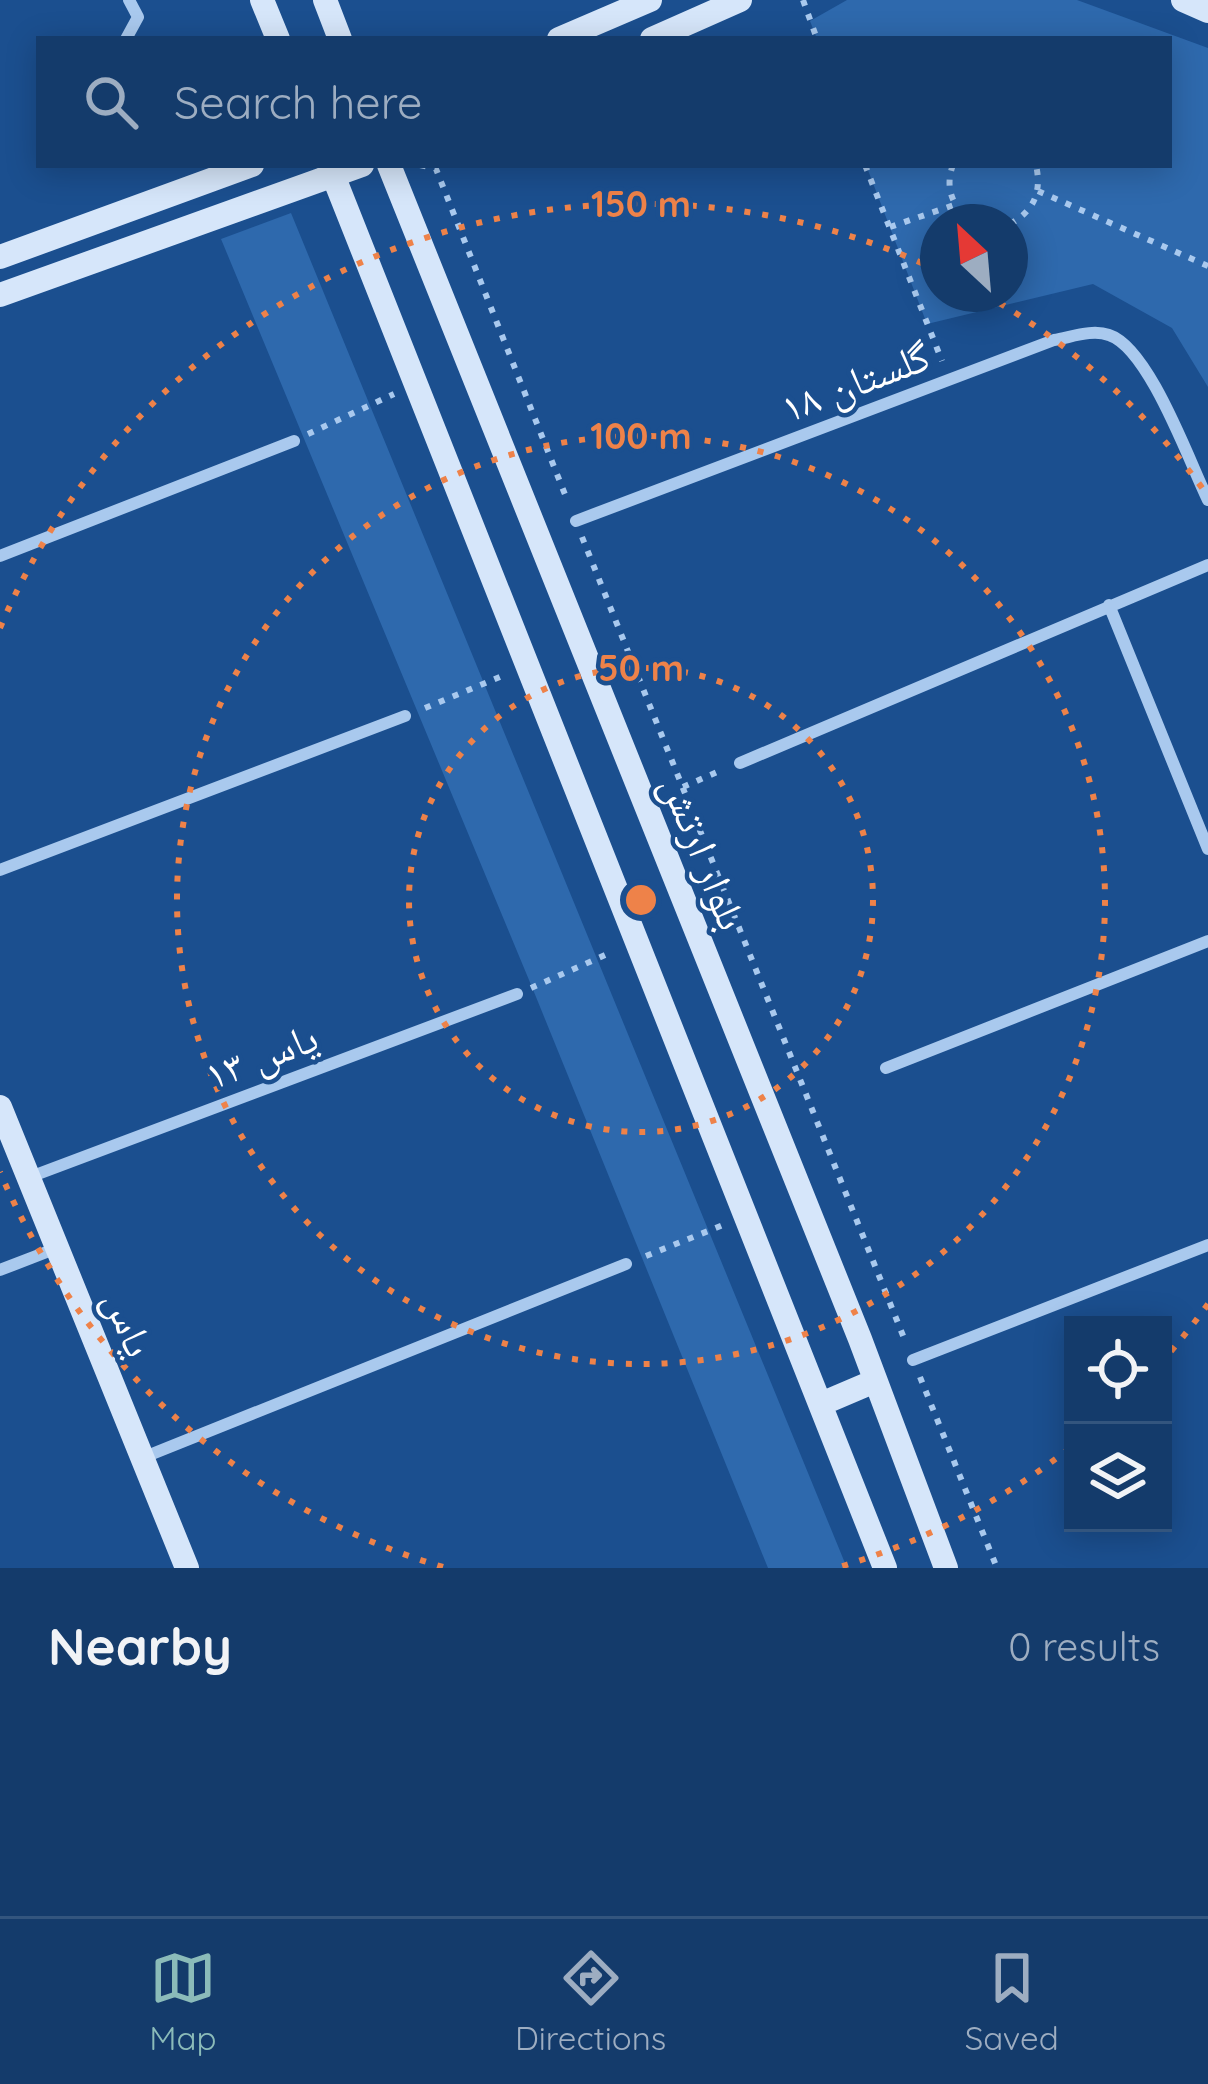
<!DOCTYPE html>
<html lang="en">
<head>
<meta charset="utf-8">
<style>
  body { margin:0; font-family:Quicksand,"Noto Naskh Arabic",sans-serif; background:#1d4271; color:#f1f3f6 }
  .controls { position:absolute; right:36px; bottom:36px; display:grid; overflow:hidden; border-radius:0px; box-shadow:0 6px 30px #0003 }
  .controls button { width:108px; height:108px; display:grid; place-items:center; padding:0; border:0; border-bottom:3px solid #33557e; background:#143b6b; color:#f1f3f6; font:60px sans-serif }
  .compass { position:absolute; left:920px; top:204px; width:108px; height:108px; border-radius:50%; background:#143b6b; box-shadow:0 6px 30px #0003; rotate:334deg }
  .list { margin:0; padding:0; list-style:none }
  h2 { display:flex; justify-content:space-between; align-items:center; height:156px; margin:0; padding:0 48px; font-size:51px }
  h2 small { font-size:39px; font-weight:400; color:#9dadc1 }
  .icon { flex:none; width:66px; height:66px; fill:none; stroke:currentColor; stroke-width:2; stroke-linecap:round; stroke-linejoin:round }
  .map { position:relative; flex:none; width:1208px; height:1568px; overflow:hidden }
  .search { position:absolute; background:#143b6b; box-shadow:0 6px 30px #0003; left:36px; right:36px; top:36px; height:132px; display:flex; align-items:center; gap:30px; box-sizing:border-box; padding:0 42px; border-radius:0px; color:#9dadc1; font-size:45px }
  .sheet { height:348px; background:#143b6b }
  nav { display:flex; justify-content:space-around; align-items:center; box-sizing:border-box; height:168px; border-top:3px solid #33557e; background:#143b6b; font-size:33px; color:#9dadc1 }
  nav a { display:grid; justify-items:center; gap:6px }
  nav .on { color:#8bbbb9 }
  .map>svg:first-child { display:block }
  .green { fill:#2e69ad; fill-rule:evenodd }
  .lines { fill:none; stroke-linecap:round; stroke-linejoin:round }
  .path { stroke:#a9c9ee; stroke-width:6; stroke-dasharray:6 9; stroke-linecap:butt }
  .street { stroke:#a9c9ee; stroke-width:12 }
  .secondary { stroke:#d6e6fa; stroke-width:24 }
  .ring { fill:none; stroke:#ee8249; stroke-width:6; stroke-dasharray:6 12 }
  .labels { text-anchor:middle; dominant-baseline:central; stroke-width:9; stroke-linejoin:round; paint-order:stroke }
  .street-label { font-size:42px; fill:#fff; stroke:#1b4f8f }
  .centre { fill:#ee8249; stroke:#1b4f8f; stroke-width:6 }
  .ring-label { font-size:36px; text-anchor:middle; font-weight:bold; fill:#ee8249; stroke:#1b4f8f; stroke-width:9; stroke-linejoin:round; paint-order:stroke }
</style>
</head>
<body>
<div class="map">
<svg width="1208" height="1568" viewBox="0 0 1208 1568">
  <rect width="100%" height="100%" fill="#1b4f8f"/>
  <!-- green -->
  <path class="green" d="M847,0h230l131,48v339l-36,-59 -79,-44 -166,40 -61,-159h303v-126h-352l-7,-18zM938,222h72v72h-72z
    M291,213l556,1355h-79l-234,-576 -313,-753z"/>
  <g class="lines">
    <!-- path -->
    <path class="path" d="M803,0l14,39
      M420,165l16,4 132,333
      M865,165l77,196
      M953,165c-9,23 0,45 21,57
      M1038,191l170,75
      M1010,224c24,-13 32,-32 26,-59
      M890,227l64,-22
      M308,434l86,-40
      M582,537l324,806
      M425,708l82,-34
      M683,787l41,-18
      M531,988l81,-36
      M646,1256l77,-31
      M920,1377l77,191"/>
    <!-- street -->
    <path class="street" d="M126,39l12,-22 -9,-17
      M576,521l478,-181c18,-3 38,-11 55,-5 40,13 80,126 99,165
      M0,556l294,-115
      M1109,605l99,244
      M740,763l468,-198
      M0,870l405,-154
      M886,1068l322,-127
      M30,1177l487,-183
      M0,1270l57,-22
      M913,1360l295,-115
      M142,1458l484,-194"/>
    <!-- secondary -->
    <path class="secondary" d="M262,0l16,39
      M325,0l15,39
      M1183,0l25,11
      M559,39l91,-39
      M652,39l88,-39
      M329,165l556,1403
      M389,165l471,1174 86,229
      M0,257l252,-92
      M0,295l362,-130
      M0,1107l187,461
      M821,1404l54,-23"/>
  </g>
  <!-- distance rings -->
  <g class="ring">
    <circle cx="641" cy="900" r="232"/>
    <circle cx="641" cy="900" r="464"/>
    <path d="M1208 1304A696 696 0 0 1 1166 1357M1070 1448A696 696 0 0 1 839 1567M443 1567A696 696 0 0 1 0 1172M0 628A696 696 0 0 1 935 269M984 294A696 696 0 0 1 1208 496"/>
  </g>
  <g class="labels">
    <!-- street labels -->
    <g class="street-label">
      <text transform="translate(855 381) rotate(-21)">گلستان ۱۸</text>
      <text transform="translate(705 852) rotate(68)">بلوار ارتش</text>
      <text transform="translate(261 1055) rotate(-21)">یاس ۱۳</text>
      <text transform="translate(130 1323) rotate(68)">یاس</text>
    </g>
  </g>
  <circle cx="641" cy="900" r="18" class="centre"/>
  <g class="ring-label">
    <text x="641" y="217">150 m</text>
    <text x="641" y="449">100 m</text>
    <text x="641" y="681">50 m</text>
  </g>
</svg>
<div class="controls">
<button><svg class="icon" aria-label="locate" viewBox="0 0 24 24"><circle cx="12" cy="12" r="6"/><path d="M12 2v4M12 18v4M2 12h4M18 12h4"/></svg></button>
<button><svg class="icon" aria-label="layers" viewBox="0 0 24 24"><path d="M12 4l9 5-9 5-9-5zM3 14l9 5 9-5"/></svg></button>
</div>
<svg class="compass" viewBox="-18 -18 36 36"><path d="M0-13l5 13h-10z" fill="#e53935"/><path d="M0 13l5-13h-10z" fill="#9dadc1"/></svg>
<div class="search"><svg class="icon" aria-label="search" viewBox="0 0 24 24"><circle cx="10" cy="10" r="6"/><path d="M15 15l6 6"/></svg>Search here</div>
</div>
<section class="sheet">
<h2>Nearby<small>0 results</small></h2>
<ul class="list">
</ul>
</section>
<nav>
<a class="on"><svg class="icon" aria-label="map" viewBox="0 0 24 24"><path d="M3 6l6-2 6 2 6-2v14l-6 2-6-2-6 2zM9 4v14M15 6v14"/></svg>Map</a>
<a><svg class="icon" aria-label="directions" viewBox="0 0 24 24"><path d="M12 3l9 9-9 9-9-9zM9 14v-3h6M13 9l2 2-2 2"/></svg>Directions</a>
<a><svg class="icon" aria-label="saved" viewBox="0 0 24 24"><path d="M7 4h10v16l-5-4-5 4z"/></svg>Saved</a>
</nav>
</body>
</html>
